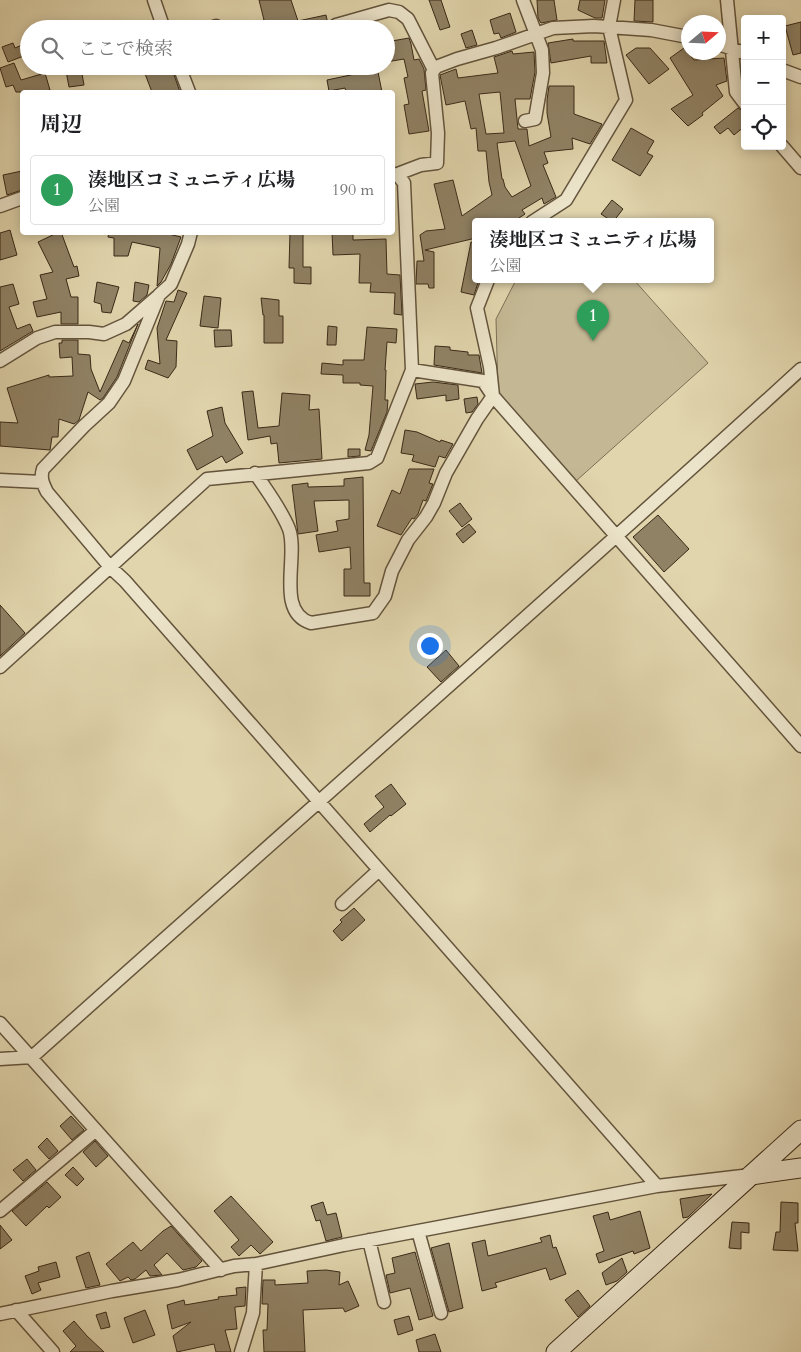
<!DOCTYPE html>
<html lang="ja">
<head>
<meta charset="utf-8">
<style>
  body { margin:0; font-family:Cardo,"Noto Serif JP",serif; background:#f6f6f6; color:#202124 }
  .controls { position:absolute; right:15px; top:15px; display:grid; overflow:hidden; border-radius:5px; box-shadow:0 2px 12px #0003 }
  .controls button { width:45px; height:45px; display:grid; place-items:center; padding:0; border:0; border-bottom:1px solid #e0e0e0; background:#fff; color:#202124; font:25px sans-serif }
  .compass { position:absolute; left:681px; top:15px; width:45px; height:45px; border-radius:50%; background:#fff; box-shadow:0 2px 12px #0003; rotate:71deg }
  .you { position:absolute; left:429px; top:645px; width:18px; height:18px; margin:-12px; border:4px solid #fff; border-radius:50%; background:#1a73e8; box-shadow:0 0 0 8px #1a73e833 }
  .badge { display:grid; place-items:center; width:32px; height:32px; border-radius:50%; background:#2563eb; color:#fff; font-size:16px; font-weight:700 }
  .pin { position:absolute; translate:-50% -41px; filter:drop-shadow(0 1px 2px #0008) }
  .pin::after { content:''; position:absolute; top:26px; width:18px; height:15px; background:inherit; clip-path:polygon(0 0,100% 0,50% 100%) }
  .popup { position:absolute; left:472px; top:218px; width:242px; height:65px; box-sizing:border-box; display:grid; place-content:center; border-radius:5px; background:#fff; filter:drop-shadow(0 1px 4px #0005); font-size:16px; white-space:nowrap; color:#757577 }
  .popup b { font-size:19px; color:#202124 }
  .popup::after { content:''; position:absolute; left:50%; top:100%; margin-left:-10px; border:10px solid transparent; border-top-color:#fff }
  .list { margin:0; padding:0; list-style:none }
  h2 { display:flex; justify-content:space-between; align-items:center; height:65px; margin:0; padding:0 20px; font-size:21px }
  h2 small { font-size:16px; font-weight:400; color:#757577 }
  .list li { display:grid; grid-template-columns:32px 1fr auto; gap:15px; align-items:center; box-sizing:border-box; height:70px; margin:0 10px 10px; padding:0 10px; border:1px solid #e0e0e0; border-radius:5px }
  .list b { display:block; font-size:19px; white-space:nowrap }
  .list p { margin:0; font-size:16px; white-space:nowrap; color:#757577 }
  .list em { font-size:16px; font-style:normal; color:#757577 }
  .icon { flex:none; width:28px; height:28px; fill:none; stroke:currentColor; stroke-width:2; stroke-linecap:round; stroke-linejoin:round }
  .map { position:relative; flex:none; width:801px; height:1352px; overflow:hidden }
  .search { position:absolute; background:#fff; box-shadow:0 2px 12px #0003; left:20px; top:20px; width:375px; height:55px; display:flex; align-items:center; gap:12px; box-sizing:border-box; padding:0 18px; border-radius:28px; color:#757577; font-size:19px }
  .panel { position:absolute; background:#fff; box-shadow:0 2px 12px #0003; left:20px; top:90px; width:375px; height:145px; border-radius:5px }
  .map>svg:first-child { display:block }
  .green { fill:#c4b894; stroke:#7e7056 }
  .building { fill:#908265; stroke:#392917; fill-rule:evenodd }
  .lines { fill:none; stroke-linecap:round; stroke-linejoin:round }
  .street-casing { stroke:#63543c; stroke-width:15 }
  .secondary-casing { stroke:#392917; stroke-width:21 }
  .street { stroke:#ece4ca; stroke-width:12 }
  .secondary { stroke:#ece4ca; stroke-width:19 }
</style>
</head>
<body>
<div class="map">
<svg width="801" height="1352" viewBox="0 0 801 1352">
  <rect width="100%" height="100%" fill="#e1d5ad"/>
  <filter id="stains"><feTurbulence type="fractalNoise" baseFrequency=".004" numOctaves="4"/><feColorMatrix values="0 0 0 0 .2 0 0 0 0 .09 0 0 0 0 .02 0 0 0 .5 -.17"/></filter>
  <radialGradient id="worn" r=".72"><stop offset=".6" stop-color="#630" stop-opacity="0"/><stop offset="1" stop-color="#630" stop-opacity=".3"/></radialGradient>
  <!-- green -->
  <path class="green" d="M516,280h118l74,83 -132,118 -78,-87 -2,-75z"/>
  <!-- building -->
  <path class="building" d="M259,0h32l7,21 28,-6 3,14h-85v-2l20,-7z
    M429,0h12l9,27 -10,3z
    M537,0h17l3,20 -16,3 -3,-5z
    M580,0h25l-3,18h-7l-17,-8z
    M635,0h18v22l-19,-1z
    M510,13l6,19 -15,6 -2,-5 -5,1 -4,-14z
    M801,22v31l-8,2 -8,-29z
    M472,30l5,15 -11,3 -5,-14z
    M409,38l2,6 3,16 5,-1 5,10 2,21 -4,1 7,40 -20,3 -5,-29 5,-1 -5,-26 4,-1 -4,-18 -18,3v-20z
    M573,39v2h31l3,22h-16v-7l-40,7 -3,-20z
    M29,42v12l-21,8 -6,-15 11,-4 2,5z
    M636,48h14l19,21 -20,15 -23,-29z
    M684,48l10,12 30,-2 3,23 -11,4 7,11 -21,17 1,2 -15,11 -17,-17 22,-14 -23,-37z
    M512,51l1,3 21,-2 1,20 -5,27h-15l3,30h9l2,17 22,-9 -4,-24v-13l2,-14h25v28l28,10 -1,2 -11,18 -18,-6 1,11 -29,3 4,11 -5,2 13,32 -12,7 -2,-6 -20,12 3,4 -12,8h-3l-3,-4 -5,4h-26v16l-51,12 9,2v36h-5l-1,-4h-12l1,-23h7l-4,-26 6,-4 19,-2 -11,-45 19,-4 9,36 30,-21 -3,-13 -3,-31h-8l-2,-23 -5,1 -6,-28 -19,4 -6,-30 16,-6 2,9 40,-5 -4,-16zM500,92l4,41 -18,1 -7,-40zM515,141l16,45 -19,11 -7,-10 -2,-8h-1l-5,-36z
    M14,63l7,17 24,-7 5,17 -9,2h-25l-3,-7 -7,2 -6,-19z
    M142,66h29l9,26h-28z
    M377,67l5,25h-36l-1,-4 -16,3 -2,-11 33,-7 -1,-2z
    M81,68l3,17 -15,2 -3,-16z
    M738,108l7,4v14l-11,9 -6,-7 -8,6 -6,-7z
    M631,128l23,13 -7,12 6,3 -13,20 -28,-16z
    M22,171v19l-15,5 -4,-20z
    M612,200l11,9 -10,13 -12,-8z
    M10,230l7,25 -17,5v-27z
    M59,232h2l13,35 3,-1 2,10 -13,3 5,18h7v27h-17v-12l-24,5 -4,-15 14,-3 -7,-24 13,-3 -15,-30z
    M109,232h51l21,5 -10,27 -10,18 -4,4 3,-38 -28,-6 -4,14h-14v-18l-6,-1z
    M290,232h13v35h8v17l-17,-1v-15h-5z
    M332,232h21v8l33,-1 1,35 13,1 2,40 -8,-1 1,-21 -25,-1 1,-9h-12l1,-29 -27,1z
    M471,242l5,1v37h3l-5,15 -13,-3z
    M97,282l22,5 -8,26 -9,-1 -1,-8 -7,-2z
    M135,282l14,3 -2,10 -8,7 -6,-1z
    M13,284l6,20 -10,3 8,22 13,-5 3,7 -33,20v-64z
    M178,290l9,3 -21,47 11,1 -1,26 -8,11 -23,-9 3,-9 12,4 -3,-36 9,-27 8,1z
    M204,296l17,2 -3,30 -18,-2z
    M261,298l18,2v16h4v27h-19v-28h-1z
    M138,324l-21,53 -14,21 -3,2 -12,-8 -9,28 -5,4 -15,-5 -1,18h-6l-2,13 -50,-4v-24l18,1 -11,-35 42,-13v2l24,-1 -1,-19 -12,1 -1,-15h3v-3h16v14l12,1 1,14 9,23 23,-52 6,3z
    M328,326l9,1 -1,18h-9z
    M367,327l30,2 -1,14 -9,-1 -2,28h1l-1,30h3l-1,12 -16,39 -6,-1 4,-15 4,-49 -13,-1v-2h-17v-8l-22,-1 1,-11 21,2v-5h21z
    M214,330h17l1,16 -17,1z
    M435,346l15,1v3l18,2v3h11l3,18 -48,-8z
    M433,382l25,3 1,14 -13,2v-6l-29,4 -2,-15z
    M253,391l5,37 21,-2 3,-33 28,2 -1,15 10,-1 3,50 -43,4 -2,-20 -6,1 -1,-8 -22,4 -6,-48z
    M477,397l1,7 -6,8 -6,1 -2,-14z
    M222,407l3,16 18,30 -17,10 -4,-7 -25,14 -10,-20 26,-14 -6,-25z
    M405,430l12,2 23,10 1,-2 12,4 -8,14 -6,-2 -4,11 -23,-6 2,-6 -13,-2z
    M348,449h12v7l-12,1z
    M409,469h25l-5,14 4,1 -7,17 -3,-1 -5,14 -4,5 -2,-1 -11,17 -24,-9 15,-36 8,4z
    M363,477l1,106h6v13h-26v-27h7l-1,-22 -31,5 -3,-17 22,-4 -2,-10 13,-2v-19l-35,1 4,30 -20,3 -6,-49 16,-2v4l36,-1v-7z
    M460,503l12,16 -10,8 -13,-16z
    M658,515l31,34 -25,23 -31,-35z
    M469,524l7,8 -13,11 -7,-9z
    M0,605l25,28 -25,23z
    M446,650l13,16 -18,16 -14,-15z
    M391,784l15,20 -15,12 -1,-1 -20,17 -6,-8 20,-17 -9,-11z
    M354,908l11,12 -23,21 -9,-10 9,-9 -2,-2z
    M71,1116l13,14 -12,10 -12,-14z
    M47,1138l11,13 -9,8 -11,-12z
    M95,1141l13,15 -12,11 -13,-15z
    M27,1159l9,11 -13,11 -10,-11z
    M73,1167l11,12 -7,7 -12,-11z
    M47,1182l14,15 -12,11 -2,-2 -21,20 -14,-15z
    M712,1194l-24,23 -5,1 -3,-19z
    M231,1196l42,46 -13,12 -9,-9 -12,11 -8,-9 8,-7 -25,-29z
    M323,1202l4,13 9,-2 6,24 -16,4 -6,-21 -4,1 -5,-15z
    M781,1202l17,1v20h-3l3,28 -25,-1 3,-18h4z
    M640,1211l10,37 -16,6 -1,-3 -34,12 -3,-9 8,-3 -11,-35 15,-4 2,8z
    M732,1222l17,1v10l-8,-1v17l-12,-1z
    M0,1225l12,15 -12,9z
    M171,1226l31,35 -6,6 -13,3 -16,-17 -13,12 8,10 -12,1 -4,-6 -11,9 -4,1 -3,-3 -8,4 -14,-17 27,-22 8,9 22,-20z
    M550,1235l3,13 3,-1 10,27 -16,6 -4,-12 -51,15 2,4 -15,4 -10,-48 13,-3 3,16 54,-14 -2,-4z
    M449,1243l14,65 -14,4 -18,-64z
    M89,1252l11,33 -14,3 -10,-31z
    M415,1252l18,64 -14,4 -9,-32 -20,5 -4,-18 9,-2 -3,-15z
    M622,1258l5,14 -10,9 -11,4 -4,-12z
    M56,1262l4,15 -22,6 3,7 -9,4 -7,-18 14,-5 -1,-4z
    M326,1270l14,2 -1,13 9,-4 11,25 -14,6 -2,-4 -40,2 2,42h-41l-1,-22h4l1,-26h-6l1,-24h12v5l33,-2 -1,-12z
    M246,1287l-1,19 -10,1v2l2,20 -12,1 6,22h-15l-2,-8 -37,8 -4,-16 18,-14 -19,7 -5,-24 17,-5 1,5 34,-6 -1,-2 19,-2 -1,-7z
    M578,1290l12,16 -12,11 -13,-17z
    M145,1310l10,25 -22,8 -9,-25z
    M106,1312l4,15 -9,2 -5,-14z
    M409,1316l4,14 -15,5 -4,-15z
    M74,1321l13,15 17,16h-34l6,-6 -13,-15z
    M435,1334l6,18h-22l-3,-12z"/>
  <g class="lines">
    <!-- street casing -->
    <g class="street-casing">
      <path id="street" d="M154,0l10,29
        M523,0l19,50 1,23 -8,46 -10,2
        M727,0l9,92 9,12
        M336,25l53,-15 10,2 9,7 26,51
        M207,29l9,-3
        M718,44l27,9
        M179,66l10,26
        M782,70l19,7
        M782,146l19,22
        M392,176l29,-11 16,-2 1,-30 -6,-60 4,-6 21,-8 39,-11 57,-20 41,-2 57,4 37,7
        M0,206l22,-8
        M532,222l34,-22 60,-100 -17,-73 5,-27
        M191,232l-3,12 -17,40 -12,11 -35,86 -15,22 -25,23 -41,43c-3,9 0,15 4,23l63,75 15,14 532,605
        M0,361l37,-23 18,-6h34l15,2 22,-10 31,-27
        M412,370l71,11 10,15 308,350
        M255,473c12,18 26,36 34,56 10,27 -14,83 22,94l62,-10 12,-17 7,-25 16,-31 18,-23 8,-14 12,-30 31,-54 16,-23 -3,-29 -13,-59 11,-28
        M0,480l42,2
        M0,667l207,-188 162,-16 8,-5 35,-88 -8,-187 -7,-9
        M342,904l37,-34
        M0,1023l221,247
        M0,1059l32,-2c256,-229 515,-456 769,-688
        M0,1211l96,-81
        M418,1231l23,82
        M369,1240l15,62
        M16,1310l37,42
        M0,1314l112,-23 66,-11 56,-14 22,-2 88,-19 313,-59 94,-11
        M241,1352l12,-39 3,-49"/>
    </g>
    <!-- secondary casing -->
    <g class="secondary-casing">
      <path id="secondary" d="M751,1175l50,-7
        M556,1352l245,-222"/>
    </g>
    <!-- street -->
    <use href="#street" class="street"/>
    <!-- secondary -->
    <use href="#secondary" class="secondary"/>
  </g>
  <rect width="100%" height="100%" filter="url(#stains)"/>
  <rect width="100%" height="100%" fill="url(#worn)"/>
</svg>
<div class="controls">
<button>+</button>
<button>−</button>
<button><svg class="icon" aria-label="locate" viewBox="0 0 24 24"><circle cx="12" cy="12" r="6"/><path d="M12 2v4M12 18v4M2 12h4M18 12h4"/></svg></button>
</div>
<svg class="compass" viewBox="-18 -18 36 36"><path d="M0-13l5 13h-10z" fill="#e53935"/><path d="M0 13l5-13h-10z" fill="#757577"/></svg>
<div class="you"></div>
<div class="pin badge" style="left:593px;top:341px;background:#2e9e5b">1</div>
<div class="popup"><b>湊地区コミュニティ広場</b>公園</div>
<div class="search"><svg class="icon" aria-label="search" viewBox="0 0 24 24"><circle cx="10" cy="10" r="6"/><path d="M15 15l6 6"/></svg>ここで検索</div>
<section class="panel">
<h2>周辺<small></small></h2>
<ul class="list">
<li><span class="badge" style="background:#2e9e5b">1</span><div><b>湊地区コミュニティ広場</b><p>公園</p></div><em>190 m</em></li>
</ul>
</section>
</div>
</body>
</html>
